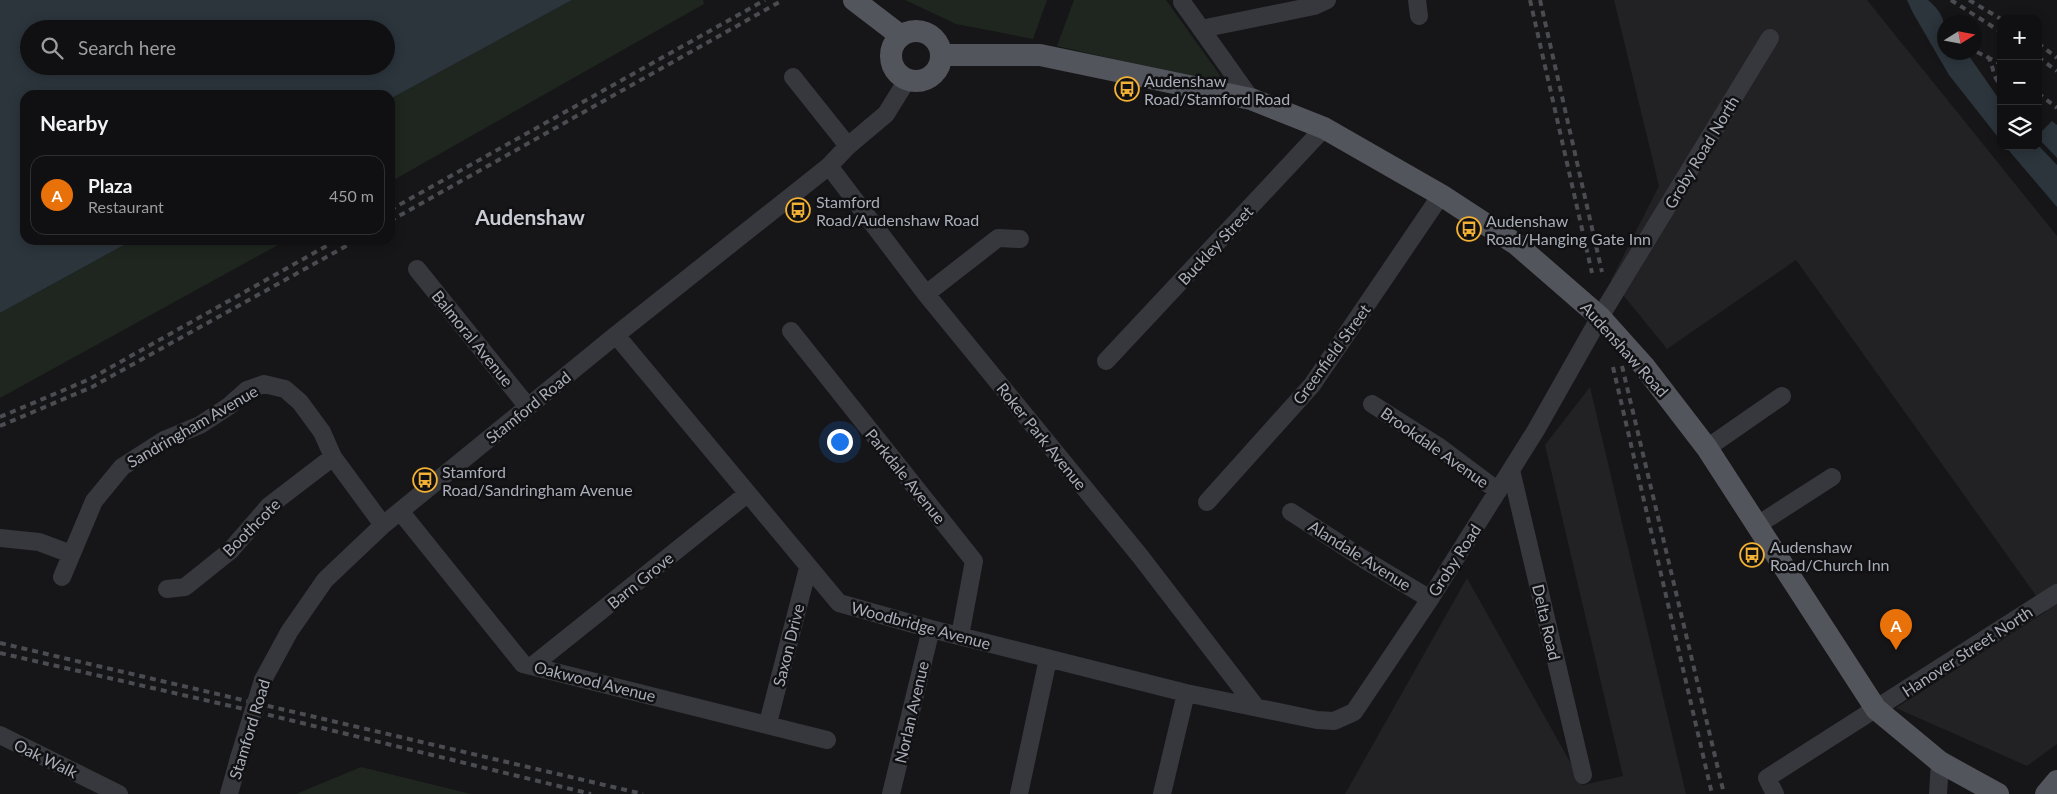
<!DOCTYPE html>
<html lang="en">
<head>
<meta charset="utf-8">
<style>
  body { margin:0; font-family:Lato,sans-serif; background:#19191b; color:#f1f3f6 }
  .controls { position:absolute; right:15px; top:15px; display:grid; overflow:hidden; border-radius:10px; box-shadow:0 2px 12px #0003 }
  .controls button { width:45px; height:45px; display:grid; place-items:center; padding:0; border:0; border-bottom:1px solid #303032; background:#101012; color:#f1f3f6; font:25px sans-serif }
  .compass { position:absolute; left:1937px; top:15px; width:45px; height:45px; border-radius:50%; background:#101012; box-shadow:0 2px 12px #0003; rotate:79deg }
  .you { position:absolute; left:839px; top:441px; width:18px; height:18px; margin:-12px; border:4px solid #fff; border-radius:50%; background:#1a73e8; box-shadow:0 0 0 8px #1a73e833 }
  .badge { display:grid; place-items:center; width:32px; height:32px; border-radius:50%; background:#f2b134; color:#fff; font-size:16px; font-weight:700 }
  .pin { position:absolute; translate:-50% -41px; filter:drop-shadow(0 1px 2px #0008) }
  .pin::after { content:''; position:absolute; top:26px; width:18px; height:15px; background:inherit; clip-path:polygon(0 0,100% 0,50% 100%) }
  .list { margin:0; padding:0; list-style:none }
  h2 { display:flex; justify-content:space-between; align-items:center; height:65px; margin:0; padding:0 20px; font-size:21px }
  h2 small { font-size:16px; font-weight:400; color:#9c9d9f }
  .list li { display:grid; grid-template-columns:32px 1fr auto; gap:15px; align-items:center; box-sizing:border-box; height:80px; margin:0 10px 10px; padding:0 10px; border:1px solid #303032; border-radius:15px }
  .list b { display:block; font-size:19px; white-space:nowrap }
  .list p { margin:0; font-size:16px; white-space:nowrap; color:#9c9d9f }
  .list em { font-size:16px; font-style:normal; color:#9c9d9f }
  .icon { flex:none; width:28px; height:28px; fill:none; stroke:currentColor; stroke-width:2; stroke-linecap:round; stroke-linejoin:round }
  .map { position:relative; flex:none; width:2057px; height:794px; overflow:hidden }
  .search { position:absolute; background:#101012; box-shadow:0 2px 12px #0003; left:20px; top:20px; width:375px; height:55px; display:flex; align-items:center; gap:12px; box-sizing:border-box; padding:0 18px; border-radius:28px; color:#9c9d9f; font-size:19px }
  .panel { position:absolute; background:#101012; box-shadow:0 2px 12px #0003; left:20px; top:90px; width:375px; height:155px; border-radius:15px }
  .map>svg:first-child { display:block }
  .built { fill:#222225 }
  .green { fill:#1e261f }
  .water { fill:#2c353c; fill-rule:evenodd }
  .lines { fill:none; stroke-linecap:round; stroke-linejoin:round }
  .minor { stroke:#37383d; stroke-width:18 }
  .major { stroke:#53555c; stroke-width:22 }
  .rail { stroke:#4a4c52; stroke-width:4; stroke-dasharray:6 5; stroke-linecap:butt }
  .minor-bridge { stroke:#37383d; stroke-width:18 }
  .labels { text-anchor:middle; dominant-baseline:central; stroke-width:5; stroke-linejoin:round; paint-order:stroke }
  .poi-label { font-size:16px; fill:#a8adb8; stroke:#111113; text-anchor:start }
  .street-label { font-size:16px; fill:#a8adb8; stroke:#111113 }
  .district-label { font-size:21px; font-weight:bold; fill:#c9ccd4; stroke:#111113 }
</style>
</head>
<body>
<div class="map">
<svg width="2057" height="794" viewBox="0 0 2057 794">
  <rect width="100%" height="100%" fill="#161618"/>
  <!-- built -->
  <path class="built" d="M1614,0h253l190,236v508l-30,22 -131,-58 151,-97 -251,-351 -129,89 -56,-69 48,-94z
    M1590,387l96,407h-341l122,-216 116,207 40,-9 -78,-331z"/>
  <!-- green -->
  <path class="green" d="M572,0h131l1,4 -314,178v-83z
    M905,0h142l-14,39 -77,-15z
    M1074,0h92l61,85 -170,-39z
    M133,240h154l-287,158v-85z
    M361,767l110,27h-175z"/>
  <!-- water -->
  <path class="water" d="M0,0h572l-182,99v-4h-365v145h108l-133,73zM29,29h357v37h-357z
    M1907,0h21c21,18 16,27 16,52l23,1 34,49v39l-52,-66 -36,-62z
    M2052,121l5,4v33l-19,-20v-3z
    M2038,145l19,20v42l-52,-61z"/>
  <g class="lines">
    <!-- minor -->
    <path class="minor" d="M1417,0l2,16
      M1182,2l69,97
      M1201,29l113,-23 13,-6
      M793,77l55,69
      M829,166l97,128 214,262 116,151
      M417,269l111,138
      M926,294l72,-56 22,1
      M791,331l183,230 -14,75
      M616,335l223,268 92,26 255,64 131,27 17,1 20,-9 76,-113 106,-169 64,-113 170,-279
      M1106,361l218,-233
      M1372,404l66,42 60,45
      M1707,448l75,-52
      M1511,470l72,305
      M1207,502l105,-117 129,-190
      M400,511l123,153 304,76
      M1291,512l74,48 65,39
      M1756,526l76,-49
      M0,538l39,4 32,12
      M62,577l32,-76 28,-34 42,-27 36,-15 29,-19 18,-16 17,-6 21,5 15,13 22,30 11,25 50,68
      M167,589l18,-2 45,-36 39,-45 64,-49
      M532,666l215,-172
      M263,680l26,-48 36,-52 58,-55 233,-190 213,-169 19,-20 38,-32 21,-34
      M768,723l40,-155
      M0,735l119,59
      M229,794l10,-36
      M891,794l40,-165
      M1019,794l29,-135
      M1162,794l24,-101
      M1775,794l-8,-16 290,-185
      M1938,794l2,-32"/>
    <!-- major -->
    <path class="major" d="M854,0l47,36
      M891 56a25 25 0 1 1 50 0a25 25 0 1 1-50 0Z
      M941,55h99l211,44 73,29 117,67 75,49 84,73 44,49 63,82 169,261 64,53 58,32
      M2046,794l11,-13"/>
    <!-- rail -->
    <path class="rail" d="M1530,0l62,273
      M1540,0l62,272
      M1951,0l50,32
      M1969,0l32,19
      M2038,43l19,15
      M1977,52l24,12
      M1987,56c8,10 4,20 14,29
      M2038,57l19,14
      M2038,93l19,15
      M390,210l375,-210
      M390,221l393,-221
      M1622,366l102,428
      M1613,367l99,427
      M0,417l90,-38 247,-139
      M0,426l92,-39 265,-147
      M0,643l643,151
      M0,653l257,59 334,82"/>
    <!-- minor-bridge -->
    <path class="minor-bridge" d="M239,758l24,-78"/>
  </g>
  <!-- icons -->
  <defs>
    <g id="bus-ring" transform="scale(1.25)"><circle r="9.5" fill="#111113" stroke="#f2b134" stroke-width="1.5"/><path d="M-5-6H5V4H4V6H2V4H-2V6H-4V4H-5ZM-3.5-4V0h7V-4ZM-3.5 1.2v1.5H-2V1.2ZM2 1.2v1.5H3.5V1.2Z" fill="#f2b134"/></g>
  </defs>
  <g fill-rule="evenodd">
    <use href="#bus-ring" x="1127" y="89"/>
    <use href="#bus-ring" x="798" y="210"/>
    <use href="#bus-ring" x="1469" y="229"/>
    <use href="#bus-ring" x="425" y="480"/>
    <use href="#bus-ring" x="1752" y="555"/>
  </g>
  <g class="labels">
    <!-- poi labels -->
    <g class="poi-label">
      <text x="1144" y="80">Audenshaw<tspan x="1144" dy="18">Road/Stamford Road</tspan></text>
      <text x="816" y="201">Stamford<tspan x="816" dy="18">Road/Audenshaw Road</tspan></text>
      <text x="1486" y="220">Audenshaw<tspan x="1486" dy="18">Road/Hanging Gate Inn</tspan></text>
      <text x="442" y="471">Stamford<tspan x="442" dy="18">Road/Sandringham Avenue</tspan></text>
      <text x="1770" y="546">Audenshaw<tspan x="1770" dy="18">Road/Church Inn</tspan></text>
    </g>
    <!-- street labels -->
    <g class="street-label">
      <text transform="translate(1701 152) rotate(-59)">Groby Road North</text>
      <text transform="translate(1215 245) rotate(-47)">Buckley Street</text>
      <text transform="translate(473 338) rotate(51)">Balmoral Avenue</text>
      <text transform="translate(1625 349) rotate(48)">Audenshaw Road</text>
      <text transform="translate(1331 354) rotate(-54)">Greenfield Street</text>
      <text transform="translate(528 407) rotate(-39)">Stamford Road</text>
      <text transform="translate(192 426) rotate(-30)">Sandringham Avenue</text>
      <text transform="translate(1042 436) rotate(51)">Roker Park Avenue</text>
      <text transform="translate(1435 447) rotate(35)">Brookdale Avenue</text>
      <text transform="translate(906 476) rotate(51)">Parkdale Avenue</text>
      <text transform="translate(251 527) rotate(-45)">Boothcote</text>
      <text transform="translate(1360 555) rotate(32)">Alandale Avenue</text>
      <text transform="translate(1454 560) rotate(-57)">Groby Road</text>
      <text transform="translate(640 580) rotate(-39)">Barn Grove</text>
      <text transform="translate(1547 622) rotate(77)">Delta Road</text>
      <text transform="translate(921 625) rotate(15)">Woodbridge Avenue</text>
      <text transform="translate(788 645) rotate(-76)">Saxon Drive</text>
      <text transform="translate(1967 651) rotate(-33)">Hanover Street North</text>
      <text transform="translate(595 681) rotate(14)">Oakwood Avenue</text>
      <text transform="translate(911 712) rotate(-77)">Norlan Avenue</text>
      <text transform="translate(249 729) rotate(-73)">Stamford Road</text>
      <text transform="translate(46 758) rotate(26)">Oak Walk</text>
    </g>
    <!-- district labels -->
    <g class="district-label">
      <text x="530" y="216">Audenshaw</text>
    </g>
  </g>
</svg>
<div class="controls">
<button>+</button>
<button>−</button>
<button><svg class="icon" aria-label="layers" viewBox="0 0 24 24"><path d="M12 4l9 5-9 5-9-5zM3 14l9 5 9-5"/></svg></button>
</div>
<svg class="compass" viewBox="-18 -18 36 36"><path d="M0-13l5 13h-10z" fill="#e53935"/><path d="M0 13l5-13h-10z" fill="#9c9d9f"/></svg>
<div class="you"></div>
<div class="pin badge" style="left:1896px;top:650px;background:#e8710a">A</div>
<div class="search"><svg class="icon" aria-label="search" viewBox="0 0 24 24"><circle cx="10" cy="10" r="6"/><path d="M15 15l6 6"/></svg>Search here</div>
<section class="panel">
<h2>Nearby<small></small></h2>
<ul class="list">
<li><span class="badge" style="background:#e8710a">A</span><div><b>Plaza</b><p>Restaurant</p></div><em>450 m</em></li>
</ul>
</section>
</div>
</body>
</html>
